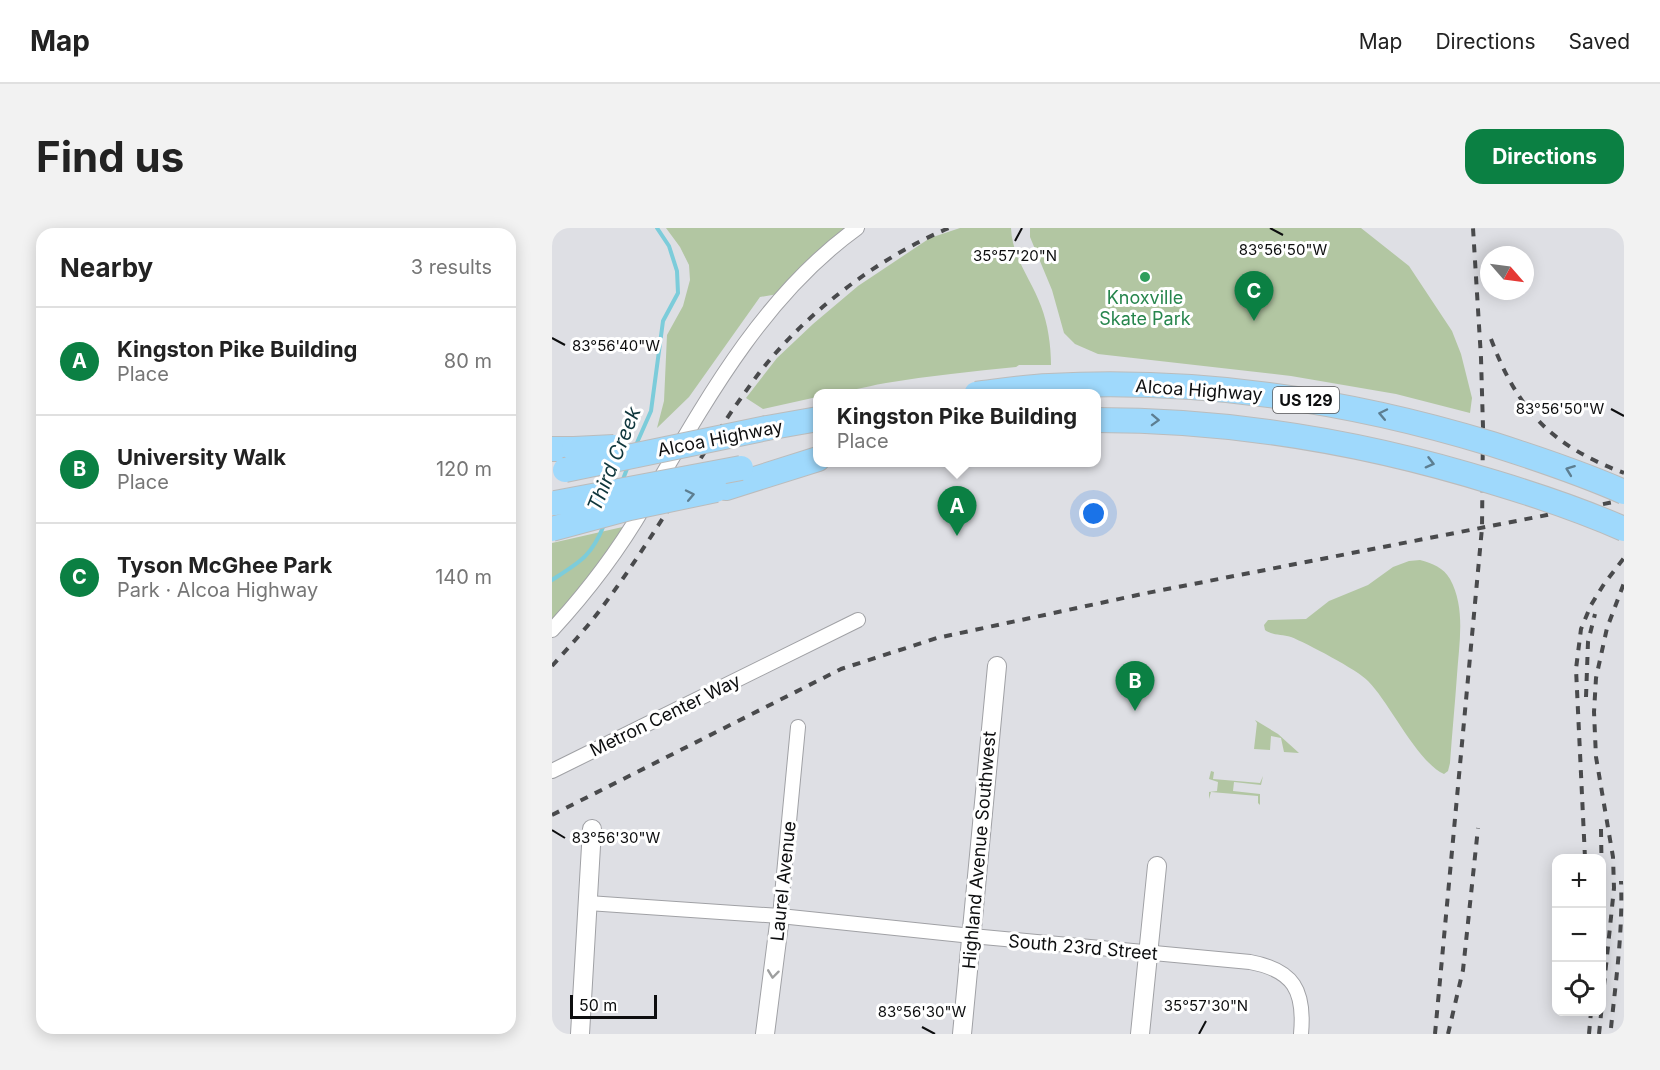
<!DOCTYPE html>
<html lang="en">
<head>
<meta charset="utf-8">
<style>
  body { margin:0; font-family:Inter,sans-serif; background:#f2f2f2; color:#222 }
  .controls { position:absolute; right:18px; bottom:18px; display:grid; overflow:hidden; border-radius:12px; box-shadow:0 3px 15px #0003 }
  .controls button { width:54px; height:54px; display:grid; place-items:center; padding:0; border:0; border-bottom:2px solid #e0e0e0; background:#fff; color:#222; font:30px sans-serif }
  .compass { position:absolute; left:928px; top:18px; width:54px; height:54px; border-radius:50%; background:#fff; box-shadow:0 3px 15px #0003; rotate:118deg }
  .scale { position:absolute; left:18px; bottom:15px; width:87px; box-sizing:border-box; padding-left:6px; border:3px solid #0d0e0f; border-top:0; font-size:16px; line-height:21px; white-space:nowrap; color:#0d0e0f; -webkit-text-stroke:4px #fff; paint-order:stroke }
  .you { position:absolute; left:542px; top:286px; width:21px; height:21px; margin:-15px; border:4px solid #fff; border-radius:50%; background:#1a73e8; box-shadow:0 0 0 9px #1a73e833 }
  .badge { display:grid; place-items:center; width:39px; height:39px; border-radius:50%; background:#0b8043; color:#fff; font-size:20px; font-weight:700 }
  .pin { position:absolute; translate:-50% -50px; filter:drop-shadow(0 2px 3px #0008) }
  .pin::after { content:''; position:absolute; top:32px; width:21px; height:18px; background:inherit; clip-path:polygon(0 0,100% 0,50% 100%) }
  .popup { position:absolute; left:261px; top:161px; width:288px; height:78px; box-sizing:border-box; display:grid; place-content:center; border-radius:12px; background:#fff; filter:drop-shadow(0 2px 4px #0005); font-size:20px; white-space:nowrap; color:#767676 }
  .popup b { font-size:22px; color:#222 }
  .popup::after { content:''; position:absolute; left:50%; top:100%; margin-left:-12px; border:12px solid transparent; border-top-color:#fff }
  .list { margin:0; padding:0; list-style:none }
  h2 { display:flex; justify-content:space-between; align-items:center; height:78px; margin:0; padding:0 24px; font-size:26px }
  h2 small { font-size:20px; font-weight:400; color:#767676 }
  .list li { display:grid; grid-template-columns:39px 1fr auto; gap:18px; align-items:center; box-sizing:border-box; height:108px; padding:0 24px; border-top:2px solid #e0e0e0 }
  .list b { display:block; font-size:22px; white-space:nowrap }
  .list p { margin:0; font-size:20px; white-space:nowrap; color:#767676 }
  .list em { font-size:20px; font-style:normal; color:#767676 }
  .icon { flex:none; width:33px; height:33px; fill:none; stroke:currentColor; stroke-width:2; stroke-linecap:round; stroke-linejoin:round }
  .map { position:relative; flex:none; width:1072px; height:806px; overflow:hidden; border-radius:18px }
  header { display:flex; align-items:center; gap:36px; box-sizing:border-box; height:84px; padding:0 30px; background:#fff; border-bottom:2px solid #e0e0e0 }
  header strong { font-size:28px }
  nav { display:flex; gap:33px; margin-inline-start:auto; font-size:21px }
  .intro { display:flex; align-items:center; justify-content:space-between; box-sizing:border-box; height:144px; padding:0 36px }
  h1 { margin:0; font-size:42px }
  .button { padding:15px 27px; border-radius:18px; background:#0b8043; color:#fff; font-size:21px; font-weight:700 }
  main { display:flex; gap:36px; padding:0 36px }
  aside { flex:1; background:#fff; border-radius:18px; box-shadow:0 3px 15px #0003 }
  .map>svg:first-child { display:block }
  .green { fill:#b2c6a2 }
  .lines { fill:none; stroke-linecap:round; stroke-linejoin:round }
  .stream { stroke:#7cccda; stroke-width:4 }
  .street-casing { stroke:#a0a1a5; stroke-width:16 }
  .secondary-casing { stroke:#a0a1a5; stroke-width:20 }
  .highway-casing { stroke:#bbbcbc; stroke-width:26 }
  .street { stroke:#fff; stroke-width:14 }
  .secondary { stroke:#fff; stroke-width:18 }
  .highway { stroke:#9fd9fc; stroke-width:24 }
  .rail { stroke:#494a4c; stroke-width:4; stroke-dasharray:8 8; stroke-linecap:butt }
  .highway-bridge-casing { stroke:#bbbcbc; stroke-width:26; stroke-linecap:butt }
  .highway-bridge { stroke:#9fd9fc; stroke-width:24 }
  .oneway { stroke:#5d7e91 }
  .oneway2 { stroke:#9e9f9f }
  .ticks { fill:none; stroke:#0d0e0f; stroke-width:2 }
  .leisure-dot { fill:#2e9e5b; stroke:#fff; stroke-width:2 }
  .labels { text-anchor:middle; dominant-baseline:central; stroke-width:6; stroke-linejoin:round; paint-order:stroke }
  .shield { fill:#fff; stroke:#565657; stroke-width:1.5 }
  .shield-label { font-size:16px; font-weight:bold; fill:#0d0e0f }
  .leisure-label { font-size:18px; fill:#27864d; stroke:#fff }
  .street-label { font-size:18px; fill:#0d0e0f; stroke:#fff }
  .water-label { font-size:20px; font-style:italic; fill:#0e363c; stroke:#fff }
  .ticks-label { font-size:15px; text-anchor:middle; fill:#0d0e0f; stroke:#fff; stroke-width:6; stroke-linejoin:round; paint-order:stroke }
</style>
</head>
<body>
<header>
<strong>Map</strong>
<nav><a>Map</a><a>Directions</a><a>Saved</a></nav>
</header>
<div class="intro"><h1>Find us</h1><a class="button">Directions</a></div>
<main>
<aside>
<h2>Nearby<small>3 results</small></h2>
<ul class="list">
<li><span class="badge">A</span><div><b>Kingston Pike Building</b><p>Place</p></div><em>80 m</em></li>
<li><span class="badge">B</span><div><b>University Walk</b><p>Place</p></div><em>120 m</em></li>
<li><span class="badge">C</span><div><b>Tyson McGhee Park</b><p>Park · Alcoa Highway</p></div><em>140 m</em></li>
</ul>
</aside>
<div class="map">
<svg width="1072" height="806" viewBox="0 0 1072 806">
  <rect width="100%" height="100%" fill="#dedfe4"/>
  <!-- green -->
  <path class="green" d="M114,0h179l-41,35 -26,31 -18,3 -71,100 -32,31 7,-27 3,-66 16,-29 7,-26 -1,-15 -9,-18z
    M408,0h51c1,29 20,51 30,78 7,18 10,40 10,59h-32l-3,2c-43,4 -87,9 -130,16 -23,4 -45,11 -68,11l-1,3 -54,12 -17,-11 31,-40 36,-34 45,-38 72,-48z
    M478,0h331l48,38 43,65 9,23 11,44 -2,15 -74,-19 -105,-18 -193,-22 -23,-10 -11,-11 -12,-43 -22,-53z
    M75,298l-75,99v-82z
    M868,332c12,3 24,8 30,19 16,29 9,65 7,96 -2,29 -5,58 -7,88l-2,8 -4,3c-27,-12 -54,-71 -76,-93 -10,-11 -62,-38 -77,-44 -9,-3 -18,-1 -26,-7l-1,-5 4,-5 38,-1 23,-18 39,-16 25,-18 16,-6z
    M703,492l23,14 21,19 -15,-1 -3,-14 -10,-2 -1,14 -16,-1 3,-26z
    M659,543l3,1 -1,7 47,4 3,-7 -2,9 -27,-3 -1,9 27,3v11l-2,-2v-7l-47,-4 -2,7v-7l8,-1 1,-9 -9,-3z"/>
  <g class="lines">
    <!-- stream -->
    <path class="stream" d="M84,217l15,-34 12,-90 15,-28 -1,-22 -8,-25 -12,-18
      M70,254l6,-16
      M0,352c28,-18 39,-23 52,-55"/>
    <!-- street casing -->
    <g class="street-casing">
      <path id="street" d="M104,258c55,-95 111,-193 201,-258
        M0,402c35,-38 67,-80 93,-125
        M0,543l306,-151
        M36,675l192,13 192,20 278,26c44,8 55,29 51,72
        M228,688l18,-189"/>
    </g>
    <!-- secondary casing -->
    <g class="secondary-casing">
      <path id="secondary" d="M28,806l12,-205
        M213,806l15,-118
        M410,806l35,-368
        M588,806l17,-168"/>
    </g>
    <!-- highway casing -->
    <g class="highway-casing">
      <path id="highway" d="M215,200l51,-9
        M0,221h22
        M174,260l92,-29"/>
    </g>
    <!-- street -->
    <use href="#street" class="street"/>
    <!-- secondary -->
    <use href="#secondary" class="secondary"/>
    <!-- highway -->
    <use href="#highway" class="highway"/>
    <!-- rail -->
    <path class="rail" d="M939,111c27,72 61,107 133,134
      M0,438c15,-17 31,-34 45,-52 56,-73 100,-156 154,-230 47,-66 124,-125 198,-156
      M1034,469l2,-55 7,-28
      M0,587l289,-146 96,-31 210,-45 477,-93
      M1049,601l1,66
      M1033,630l-9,-189 5,-40 10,-24 13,-21 20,-26
      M1059,800c5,-49 12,-97 10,-147
      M883,806l47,-506 1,-101 -2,-69 -8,-130
      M896,806l15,-64 15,-142
      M1037,806l2,-22
      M1047,806l15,-146 -1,-31 -17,-100 -2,-45 2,-34 11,-50 17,-45"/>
    <!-- highway-bridge casing -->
    <g class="highway-bridge-casing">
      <path id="highway-bridge" d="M424,166c24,-3 48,-7 73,-8 150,-8 299,14 443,58 44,14 89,29 132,48
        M544,192c137,0 269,22 400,63 43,13 87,28 128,46
        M22,221l40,-2
        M13,242l202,-42
        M3,275l186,-35
        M0,301l78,-21 86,-18"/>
    </g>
    <!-- highway-bridge -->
    <use href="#highway-bridge" class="highway-bridge"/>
  </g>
  <!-- one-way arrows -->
  <defs><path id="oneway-chevron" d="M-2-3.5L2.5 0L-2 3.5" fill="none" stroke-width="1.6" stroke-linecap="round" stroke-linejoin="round" transform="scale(1.5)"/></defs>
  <g class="oneway">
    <use href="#oneway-chevron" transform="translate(831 186) rotate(-168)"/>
    <use href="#oneway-chevron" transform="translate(603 192) rotate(2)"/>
    <use href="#oneway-chevron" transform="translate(878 235) rotate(15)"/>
    <use href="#oneway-chevron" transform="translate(1018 242) rotate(-159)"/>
    <use href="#oneway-chevron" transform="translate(138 267) rotate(-12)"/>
  </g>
  <use class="oneway2" href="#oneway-chevron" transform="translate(221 746) rotate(97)"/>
  <!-- ticks -->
  <path class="ticks" d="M718,0l13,7M463,13l7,-13M0,110l13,7M1059,181l13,7M0,602l13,8M370,799l13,7M647,806l7,-13"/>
  <!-- markers -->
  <circle class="leisure-dot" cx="593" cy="49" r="6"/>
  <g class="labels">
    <!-- shield labels -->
    <rect class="shield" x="721" y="159" width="66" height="26" rx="4.5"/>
    <g class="shield-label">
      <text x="754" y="172">US 129</text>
    </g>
    <!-- leisure labels -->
    <g class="leisure-label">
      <text x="593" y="69">Knoxville<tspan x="593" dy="21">Skate Park</tspan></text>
    </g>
    <!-- street labels -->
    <g class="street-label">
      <text transform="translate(647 162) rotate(4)">Alcoa Highway</text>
      <text transform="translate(168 210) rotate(-11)">Alcoa Highway</text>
      <text transform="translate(113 487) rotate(-26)">Metron Center Way</text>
      <text transform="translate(427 622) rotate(-85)">Highland Avenue Southwest</text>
      <text transform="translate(231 653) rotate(-84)">Laurel Avenue</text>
      <text transform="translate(531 719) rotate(5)">South 23rd Street</text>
    </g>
    <!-- water labels -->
    <g class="water-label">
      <text transform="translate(62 231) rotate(-68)">Third Creek</text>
    </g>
  </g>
  <g class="ticks-label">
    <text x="731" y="27">83°56'50"W</text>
    <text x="463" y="33">35°57'20"N</text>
    <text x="64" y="123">83°56'40"W</text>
    <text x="1008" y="186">83°56'50"W</text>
    <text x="64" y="615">83°56'30"W</text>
    <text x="654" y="783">35°57'30"N</text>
    <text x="370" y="789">83°56'30"W</text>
  </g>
</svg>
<div class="controls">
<button>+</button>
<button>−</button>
<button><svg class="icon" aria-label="locate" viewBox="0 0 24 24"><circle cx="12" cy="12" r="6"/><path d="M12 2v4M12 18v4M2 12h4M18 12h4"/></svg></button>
</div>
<svg class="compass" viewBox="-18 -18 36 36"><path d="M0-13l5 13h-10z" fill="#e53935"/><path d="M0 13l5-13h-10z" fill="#767676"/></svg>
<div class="scale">50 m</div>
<div class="you"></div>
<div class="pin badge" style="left:405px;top:308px">A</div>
<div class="popup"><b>Kingston Pike Building</b>Place</div>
<div class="pin badge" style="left:583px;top:483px">B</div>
<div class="pin badge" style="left:702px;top:93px">C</div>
</div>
</main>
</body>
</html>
